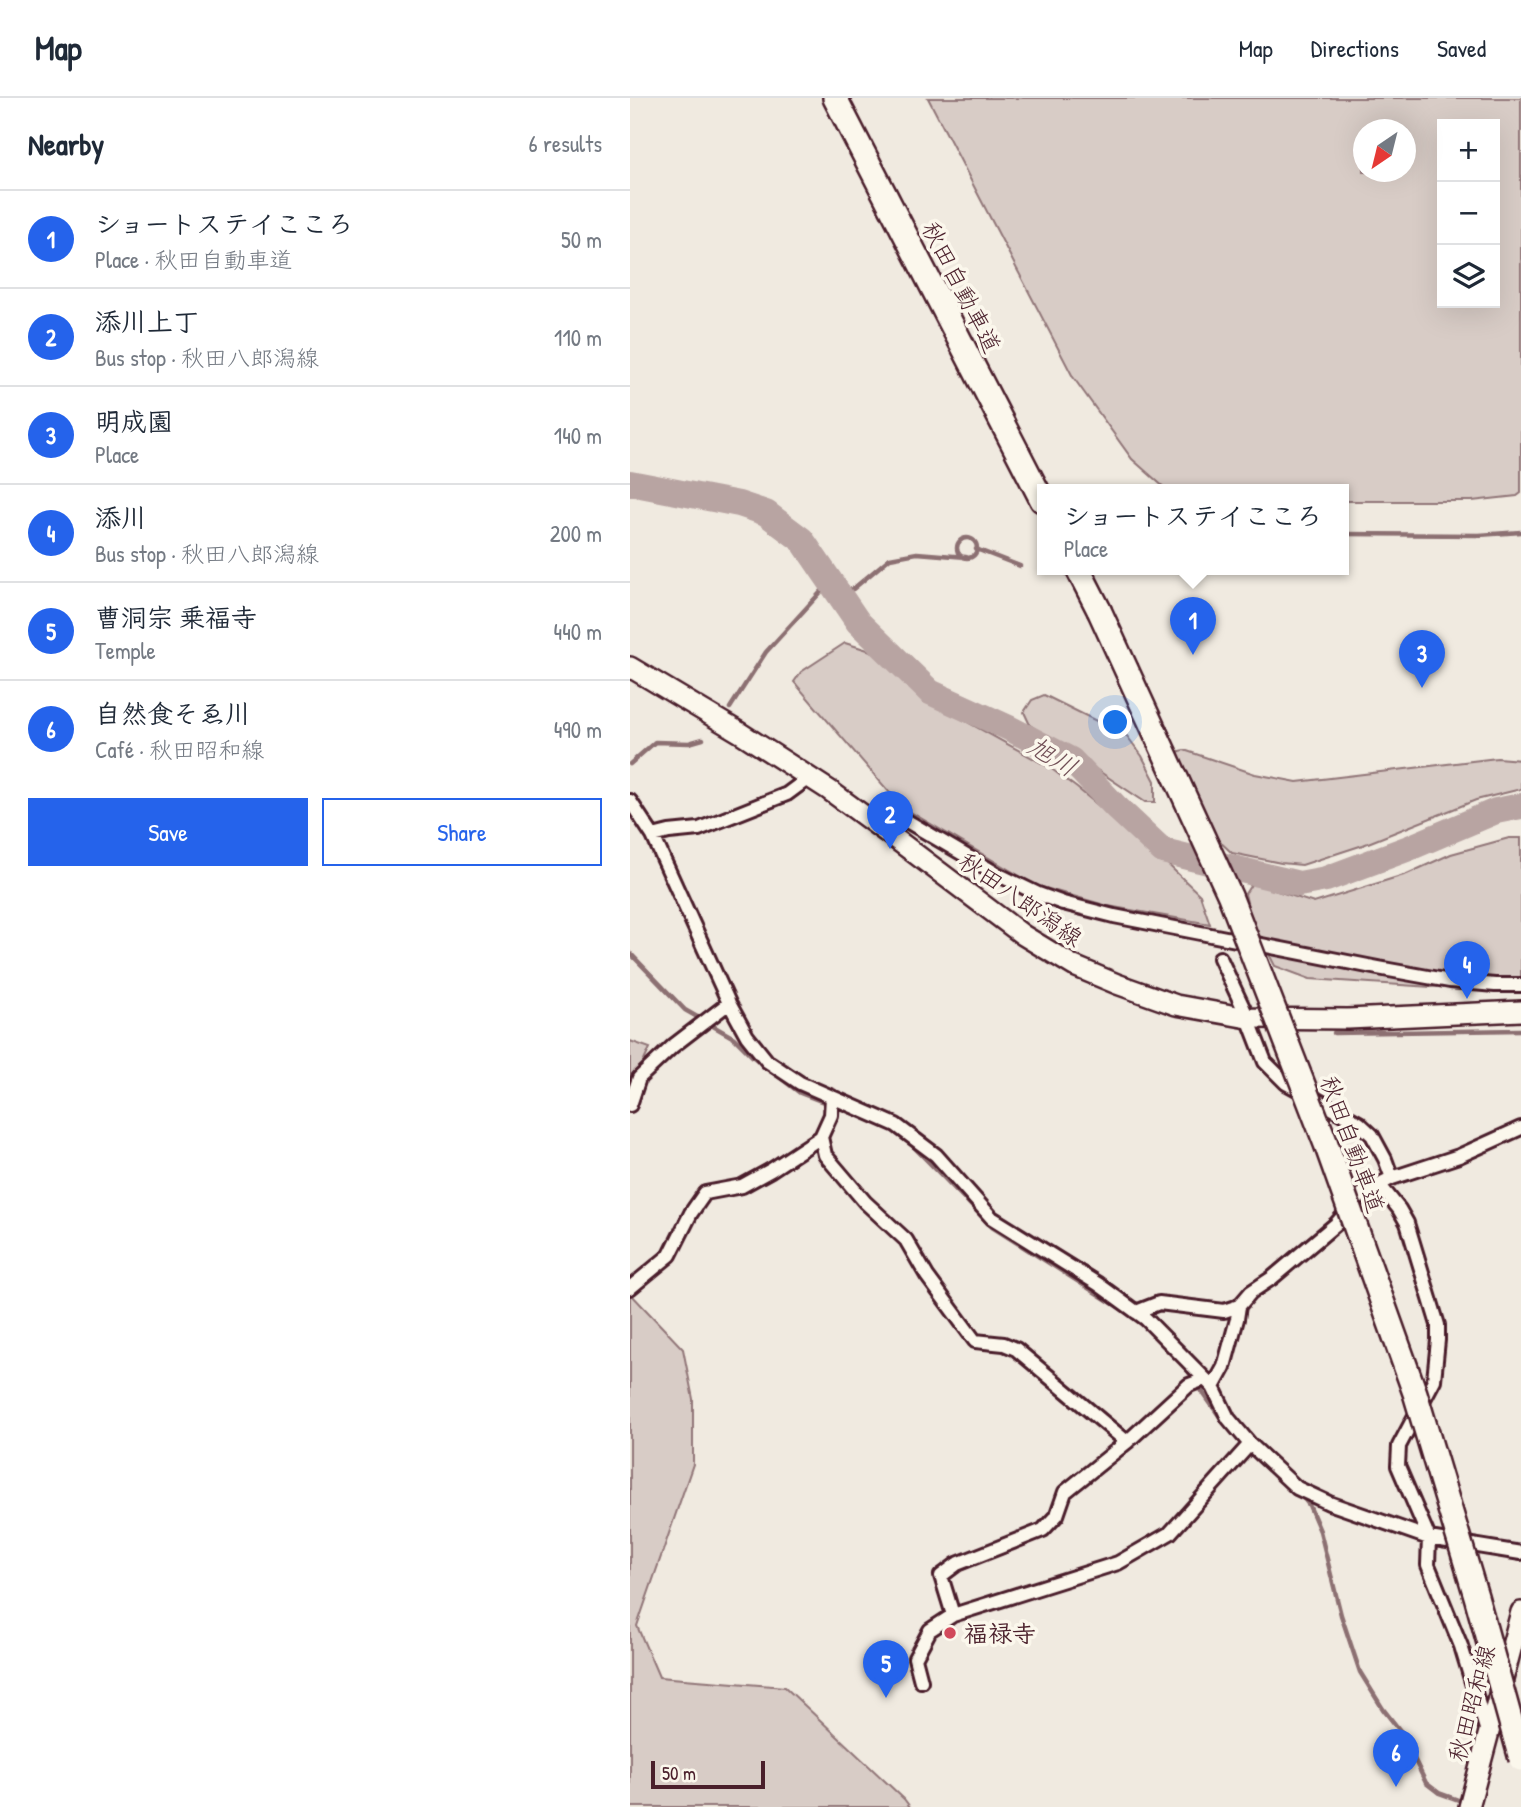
<!DOCTYPE html>
<html lang="en">
<head>
<meta charset="utf-8">
<style>
  body { margin:0; font-family:"Patrick Hand","Klee One",sans-serif; background:#f2f2f3; color:#1f2937 }
  .controls { position:absolute; right:21px; top:21px; display:grid; overflow:hidden; border-radius:0px; box-shadow:0 7px 28px #0002 }
  .controls button { width:63px; height:63px; display:grid; place-items:center; padding:0; border:0; border-bottom:2px solid #e0e1e3; background:#fff; color:#1f2937; font:35px sans-serif }
  .compass { position:absolute; left:723px; top:21px; width:63px; height:63px; border-radius:50%; background:#fff; box-shadow:0 7px 28px #0002; rotate:215deg }
  .scale { position:absolute; left:21px; bottom:18px; width:114px; box-sizing:border-box; padding-left:7px; border:4px solid #4a1f2b; border-top:0; font-size:19px; line-height:24px; white-space:nowrap; color:#4a1f2b; -webkit-text-stroke:5px #fbf7ec; paint-order:stroke }
  .you { position:absolute; left:486px; top:625px; width:24px; height:24px; margin:-18px; border:5px solid #fff; border-radius:50%; background:#1a73e8; box-shadow:0 0 0 10px #1a73e833 }
  .badge { display:grid; place-items:center; width:46px; height:46px; border-radius:50%; background:#2563eb; color:#fff; font-size:23px; font-weight:700 }
  .pin { position:absolute; translate:-50% -58px; filter:drop-shadow(0 2px 4px #0008) }
  .pin::after { content:''; position:absolute; top:37px; width:24px; height:21px; background:inherit; clip-path:polygon(0 0,100% 0,50% 100%) }
  .popup { position:absolute; left:407px; top:386px; width:312px; height:91px; box-sizing:border-box; display:grid; place-content:center; border-radius:0px; background:#fff; filter:drop-shadow(0 2px 5px #0005); font-size:23px; white-space:nowrap; color:#747a83 }
  .popup b { font-size:26px; color:#1f2937 }
  .popup::after { content:''; position:absolute; left:50%; top:100%; margin-left:-14px; border:14px solid transparent; border-top-color:#fff }
  .list { margin:0; padding:0; list-style:none }
  h2 { display:flex; justify-content:space-between; align-items:center; height:91px; margin:0; padding:0 28px; font-size:30px }
  h2 small { font-size:23px; font-weight:400; color:#747a83 }
  .list li { display:grid; grid-template-columns:46px 1fr auto; gap:21px; align-items:center; box-sizing:border-box; height:98px; padding:0 28px; border-top:2px solid #e0e1e3 }
  .list b { display:block; font-size:26px; white-space:nowrap }
  .list p { margin:0; font-size:23px; white-space:nowrap; color:#747a83 }
  .list em { font-size:23px; font-style:normal; color:#747a83 }
  .actions { display:flex; gap:14px; padding:21px 28px }
  .actions a { flex:1; padding:16px 0; border:2px solid #2563eb; border-radius:0px; text-align:center; font-size:24px; color:#2563eb }
  .actions .main { background:#2563eb; color:#fff }
  .icon { flex:none; width:38px; height:38px; fill:none; stroke:currentColor; stroke-width:2; stroke-linecap:round; stroke-linejoin:round }
  .map { position:relative; flex:none; width:891px; height:1709px; overflow:hidden }
  header { display:flex; align-items:center; gap:42px; box-sizing:border-box; height:98px; padding:0 35px; background:#fff; border-bottom:2px solid #e0e1e3 }
  header strong { font-size:33px }
  nav { display:flex; gap:38px; margin-inline-start:auto; font-size:24px }
  main { display:flex }
  aside { flex:1; background:#fff }
  .map>svg:first-child { display:block }
  .green { fill:#d8ccc6; stroke:#917678; stroke-width:2; fill-rule:evenodd }
  .lines { fill:none; stroke-linecap:round; stroke-linejoin:round }
  .stream { stroke:#8c6f72; stroke-width:4.5 }
  .river { stroke:#b8a4a2; stroke-width:26 }
  .street-casing { stroke:#4a1f2b; stroke-width:18 }
  .primary-casing { stroke:#4a1f2b; stroke-width:24 }
  .highway-casing { stroke:#4a1f2b; stroke-width:28 }
  .street { stroke:#fbf7ec; stroke-width:12 }
  .primary { stroke:#fbf7ec; stroke-width:19 }
  .highway { stroke:#fbf7ec; stroke-width:23 }
  .highway-bridge-casing { stroke:#4a1f2b; stroke-width:28; stroke-linecap:butt }
  .highway-bridge { stroke:#fbf7ec; stroke-width:23 }
  .poi-dot { fill:#d1495b; stroke:#fbf7ec; stroke-width:2.5 }
  .labels { text-anchor:middle; dominant-baseline:central; stroke-width:7; stroke-linejoin:round; paint-order:stroke }
  .street-label { font-size:24px; fill:#4a1f2b; stroke:#fbf7ec }
  .poi-label { font-size:24px; font-weight:bold; fill:#4a1f2b; stroke:#fbf7ec; text-anchor:start }
  .water-label { font-size:26px; font-style:italic; fill:#704e55; stroke:#fbf7ec }
</style>
</head>
<body>
<header>
<strong>Map</strong>
<nav><a>Map</a><a>Directions</a><a>Saved</a></nav>
</header>
<main>
<aside>
<h2>Nearby<small>6 results</small></h2>
<ul class="list">
<li><span class="badge">1</span><div><b>ショートステイこころ</b><p>Place · 秋田自動車道</p></div><em>50 m</em></li>
<li><span class="badge">2</span><div><b>添川上丁</b><p>Bus stop · 秋田八郎潟線</p></div><em>110 m</em></li>
<li><span class="badge">3</span><div><b>明成園</b><p>Place</p></div><em>140 m</em></li>
<li><span class="badge">4</span><div><b>添川</b><p>Bus stop · 秋田八郎潟線</p></div><em>200 m</em></li>
<li><span class="badge">5</span><div><b>曹洞宗 乗福寺</b><p>Temple</p></div><em>440 m</em></li>
<li><span class="badge">6</span><div><b>自然食そゑ川</b><p>Café · 秋田昭和線</p></div><em>490 m</em></li>
</ul>
<div class="actions"><a class="main">Save</a><a>Share</a></div>
</aside>
<div class="map">
<svg width="891" height="1709" viewBox="0 0 891 1709">
  <rect width="100%" height="100%" fill="#f0eae0"/>
  <filter id="ink" filterUnits="userSpaceOnUse"><feTurbulence type="fractalNoise" baseFrequency=".0143" numOctaves="2"/><feDisplacementMap in="SourceGraphic" scale="14" xChannelSelector="R" yChannelSelector="G"/><feConvolveMatrix kernelMatrix="1 2 1 2 8 2 1 2 1" color-interpolation-filters="sRGB"/></filter>
  <g filter="url(#ink)">
    <!-- green -->
    <path class="green" d="M298,0h593v395l-4,3 -45,5h-128v-12h-178l-34,-30 -59,-82zM865,26v179h-53v-179zM734,32h42v42h-42z
      M215,545l29,9 55,49 120,66 28,21 80,66 43,41 10,29 -102,-18 -73,-21 -133,-78 -108,-125 7,-10z
      M414,597l83,41 15,20 13,25v21h-10l-115,-77 -6,-13 8,-12z
      M554,652l71,24 42,8 200,-24 24,2v29l-45,11 -113,45 -61,20 -21,-2 -49,-10 -16,-15 -36,-71 -1,-16z
      M879,740h12v140l-90,9 -121,-8 -35,-13 -24,-47 -6,-25 7,-11 62,20 93,-29 44,-20z
      M0,943l20,7 -20,43z
      M0,1195l53,56 10,50v65l-56,162 22,51 126,10 119,112 6,8h-280z"/>
    <g class="lines">
      <!-- stream -->
      <path class="stream" d="M714,436l135,1 42,-3
        M327 450a10 10 0 1 1 20 0a10 10 0 1 1-20 0Z
        M346,451l44,17
        M207,494l16,-3 37,-31 27,-5 49,4
        M100,610l36,-56 64,-70
        M0,666l25,-22 34,1 14,-4
        M0,855l55,57 49,28 18,18 48,37 70,27
        M704,935l187,-3
        M258,1029l22,16 82,84 139,88
        M553,1266l41,59
        M672,1398l7,9 11,26 21,84 19,57 23,37 18,23 25,51 13,10 25,9"/>
      <!-- river -->
      <path class="river" d="M0,385l109,21 27,9 36,27 56,82 72,70 79,36 62,32 45,47 47,44 136,33 27,-5 83,-31 87,-37 25,-5"/>
      <!-- street casing -->
      <g class="street-casing">
        <path id="street" d="M0,703l23,35 76,167 18,33 20,25 33,22 96,42 40,30 56,63 106,66 48,35 67,68 15,31 22,26 47,44 32,15 100,35 92,15
          M250,729l15,-13 102,60 41,20 25,9 51,13 264,52 72,13 45,4h26
          M23,738l16,-4 30,-3 88,-35 23,-17
          M590,860l28,60 17,44 21,21 73,40 13,12 13,24 7,19
          M202,999l-1,18 -10,22 4,18 40,47 41,38 21,36 48,65 29,3 12,5 111,93
          M0,1007l9,-27 34,-32 56,-43
          M749,1086l20,25 8,14 31,102v15l-4,40 -35,66 -1,20 31,72 -1,27 33,81 26,86
          M0,1190l40,-33 21,-42 14,-20 37,-7 29,-16 50,-33
          M506,1214l23,-9 65,8 15,-5
          M583,1289l11,-20 13,-48 2,-13 12,-14 21,-14 64,-54 29,-33 27,-13 67,-22 62,-28
          M323,1517l-12,-39 16,-12 86,-34 14,-15 8,-23 62,-50 62,-57 16,-6
          M291,1583l-6,-23 15,-28 23,-15 165,-52 52,-30 80,-89"/>
      </g>
      <!-- primary casing -->
      <g class="primary-casing">
        <path id="primary" d="M0,569l109,65 90,58 68,50 126,95 51,31 43,18 59,21 72,13 100,1 173,-8
          M839,1709l52,-195"/>
      </g>
      <!-- highway casing -->
      <g class="highway-casing">
        <path id="highway" d="M205,0l207,402
          M448,471l21,41"/>
      </g>
      <!-- street -->
      <use href="#street" class="street"/>
      <!-- primary -->
      <use href="#primary" class="primary"/>
      <!-- highway -->
      <use href="#highway" class="highway"/>
      <!-- highway-bridge casing -->
      <g class="highway-bridge-casing">
        <path id="highway-bridge" d="M469,512l131,286 96,248 89,249 61,203 45,163"/>
      </g>
      <!-- highway-bridge -->
      <use href="#highway-bridge" class="highway-bridge"/>
    </g>
  </g>
  <!-- markers -->
  <circle class="poi-dot" cx="320" cy="1535" r="7"/>
  <g class="labels">
    <!-- street labels -->
    <g class="street-label">
      <text transform="translate(332 189) rotate(63)">秋田自動車道</text>
      <text transform="translate(391 801) rotate(35)">秋田八郎潟線</text>
      <text transform="translate(723 1046) rotate(70)">秋田自動車道</text>
      <text transform="translate(841 1605) rotate(-75)">秋田昭和線</text>
    </g>
    <!-- poi labels -->
    <g class="poi-label">
      <text x="334" y="1535">福禄寺</text>
    </g>
    <!-- water labels -->
    <g class="water-label">
      <text transform="translate(423 658) rotate(31)">旭川</text>
    </g>
  </g>
</svg>
<div class="controls">
<button>+</button>
<button>−</button>
<button><svg class="icon" aria-label="layers" viewBox="0 0 24 24"><path d="M12 4l9 5-9 5-9-5zM3 14l9 5 9-5"/></svg></button>
</div>
<svg class="compass" viewBox="-18 -18 36 36"><path d="M0-13l5 13h-10z" fill="#e53935"/><path d="M0 13l5-13h-10z" fill="#747a83"/></svg>
<div class="scale">50 m</div>
<div class="you"></div>
<div class="pin badge" style="left:563px;top:557px">1</div>
<div class="popup"><b>ショートステイこころ</b>Place</div>
<div class="pin badge" style="left:260px;top:751px">2</div>
<div class="pin badge" style="left:792px;top:590px">3</div>
<div class="pin badge" style="left:837px;top:901px">4</div>
<div class="pin badge" style="left:256px;top:1600px">5</div>
<div class="pin badge" style="left:766px;top:1689px">6</div>
</div>
</main>
</body>
</html>
